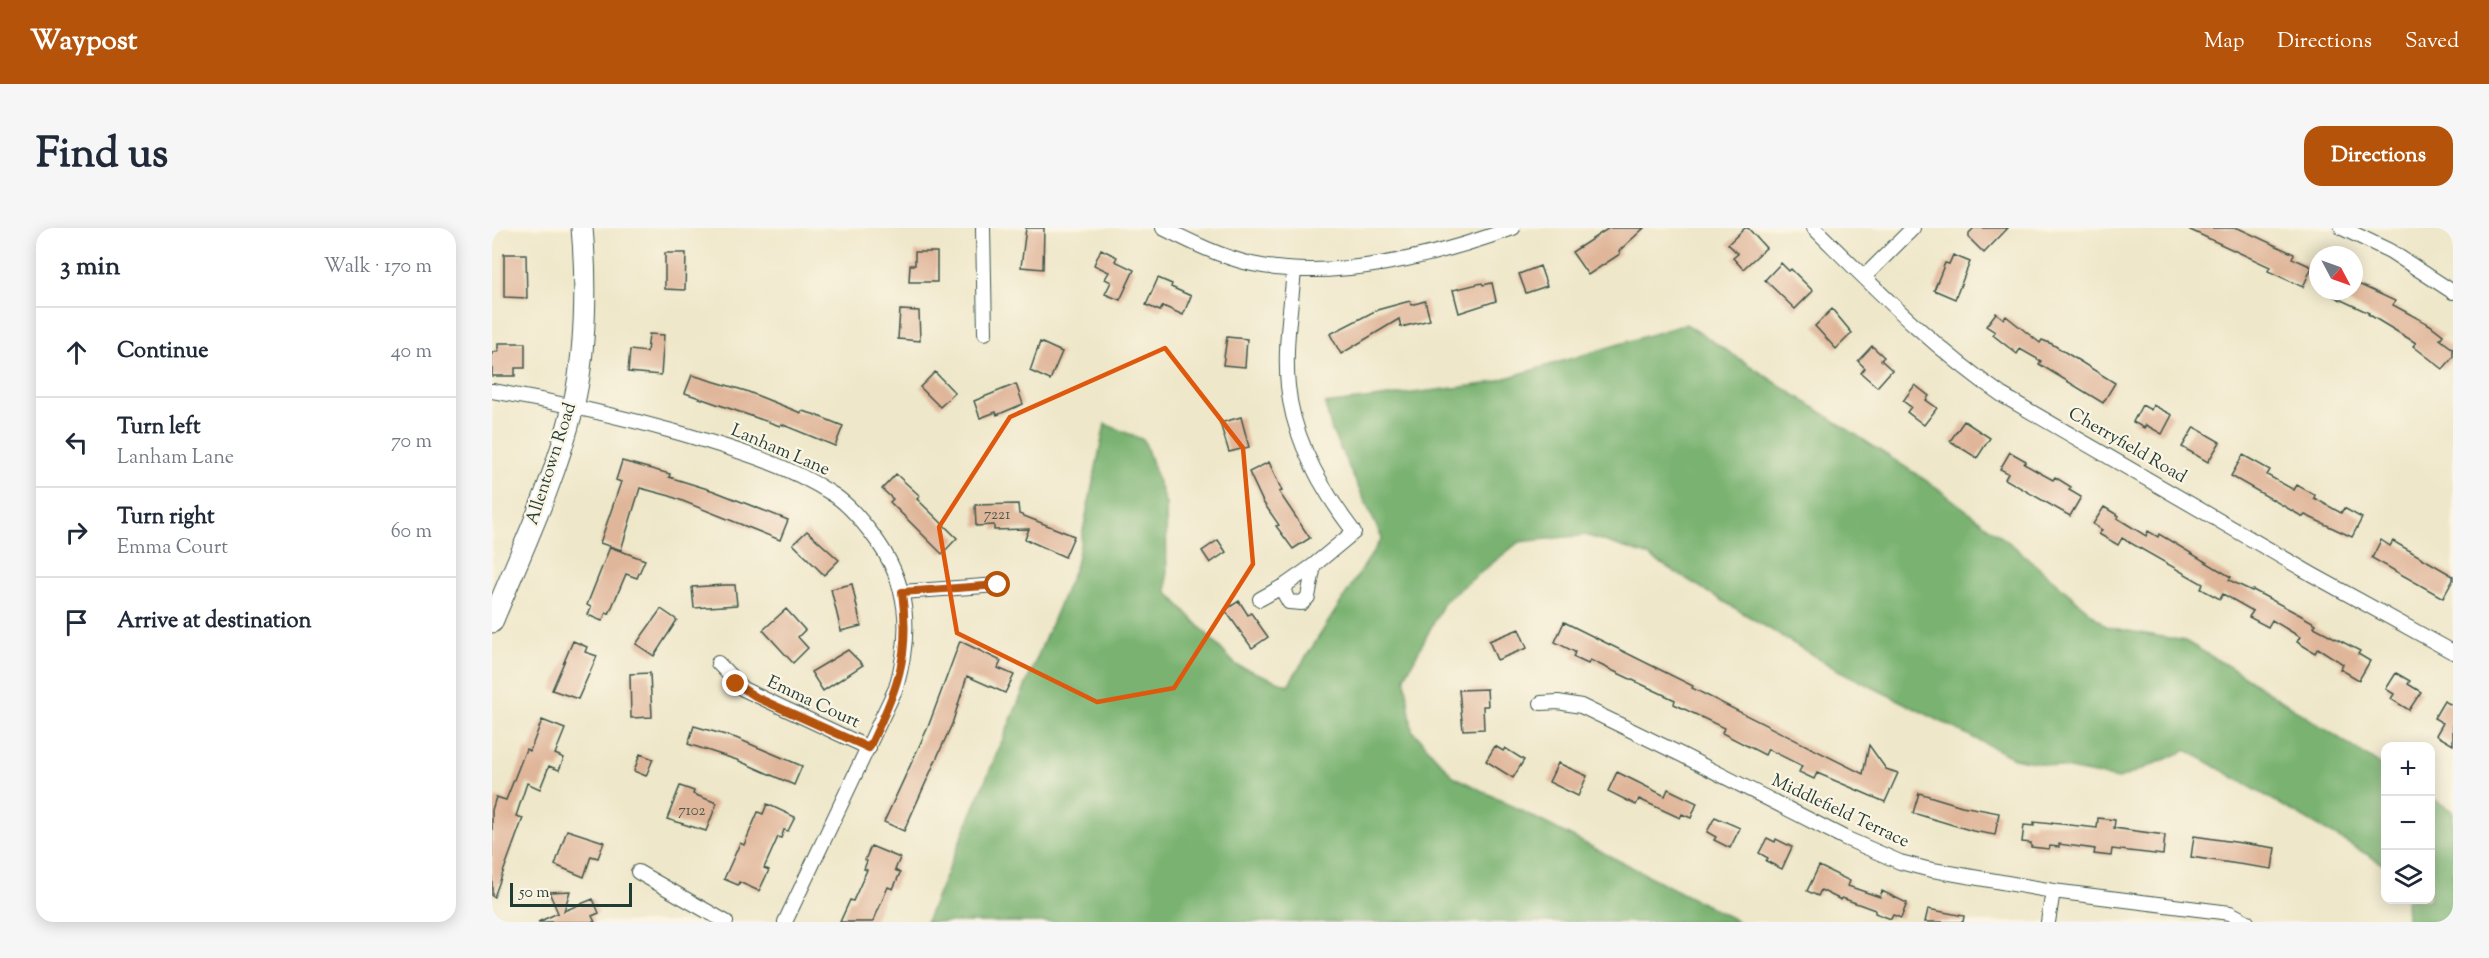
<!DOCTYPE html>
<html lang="en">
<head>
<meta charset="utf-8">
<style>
  body { margin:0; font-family:"Sorts Mill Goudy",serif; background:#f6f6f7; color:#1f2937 }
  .controls { position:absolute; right:18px; bottom:18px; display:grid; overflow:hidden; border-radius:12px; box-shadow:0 3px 15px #0003 }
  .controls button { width:54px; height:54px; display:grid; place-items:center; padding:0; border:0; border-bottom:2px solid #e0e1e3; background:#fff; color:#1f2937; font:30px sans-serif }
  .compass { position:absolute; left:1817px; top:18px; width:54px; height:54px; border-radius:50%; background:#fff; box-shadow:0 3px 15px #0003; rotate:131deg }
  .scale { position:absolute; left:18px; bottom:15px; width:122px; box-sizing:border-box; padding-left:6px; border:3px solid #1f3d34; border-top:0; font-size:16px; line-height:21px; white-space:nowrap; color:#1f3d34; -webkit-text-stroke:4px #fcf5e5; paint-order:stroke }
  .stop { position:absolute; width:18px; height:18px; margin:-14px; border:4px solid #b45309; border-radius:50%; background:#fff }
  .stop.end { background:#b45309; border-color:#fff; box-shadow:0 2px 6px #0008 }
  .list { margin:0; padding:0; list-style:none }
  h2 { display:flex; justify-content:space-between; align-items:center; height:78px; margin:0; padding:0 24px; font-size:26px }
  h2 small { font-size:20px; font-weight:400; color:#747a83 }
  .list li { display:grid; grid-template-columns:39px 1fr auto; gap:18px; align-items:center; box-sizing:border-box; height:90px; padding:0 24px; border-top:2px solid #e0e1e3 }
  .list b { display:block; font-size:22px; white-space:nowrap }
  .list p { margin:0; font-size:20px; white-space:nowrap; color:#747a83 }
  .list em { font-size:20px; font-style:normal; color:#747a83 }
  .icon { flex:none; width:33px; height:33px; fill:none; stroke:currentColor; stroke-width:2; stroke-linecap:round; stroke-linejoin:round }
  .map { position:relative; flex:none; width:1961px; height:694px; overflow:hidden; border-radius:18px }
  header { display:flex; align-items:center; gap:36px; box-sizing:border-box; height:84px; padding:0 30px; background:#b45309; color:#fff }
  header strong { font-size:28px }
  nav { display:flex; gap:33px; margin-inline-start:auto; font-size:21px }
  .intro { display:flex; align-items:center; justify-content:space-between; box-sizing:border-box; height:144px; padding:0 36px }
  h1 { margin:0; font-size:42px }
  .button { padding:15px 27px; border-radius:18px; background:#b45309; color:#fff; font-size:21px; font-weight:700 }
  main { display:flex; gap:36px; padding:0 36px }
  aside { flex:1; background:#fff; border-radius:18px; box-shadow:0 3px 15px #0003 }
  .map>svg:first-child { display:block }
  .forest { fill:#79b271; stroke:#4c7852; stroke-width:1.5 }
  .building { fill:#e0b69a }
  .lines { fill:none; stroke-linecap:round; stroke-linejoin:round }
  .minor-casing { stroke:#3e564a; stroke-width:16 }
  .primary-casing { stroke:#3e564a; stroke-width:23 }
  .minor { stroke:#fff; stroke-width:14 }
  .primary { stroke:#fff; stroke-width:21 }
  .route { stroke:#b45309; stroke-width:8 }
  .marked { fill:none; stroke:#de580e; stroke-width:4.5; stroke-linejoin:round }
  .labels { text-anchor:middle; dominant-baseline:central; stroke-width:4.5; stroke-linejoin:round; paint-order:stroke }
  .number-label { font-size:15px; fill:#4f5b4e }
  .street-label { font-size:18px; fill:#1f3d34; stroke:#fcf5e5 }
</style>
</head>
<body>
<header>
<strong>Waypost</strong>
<nav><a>Map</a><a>Directions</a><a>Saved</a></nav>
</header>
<div class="intro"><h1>Find us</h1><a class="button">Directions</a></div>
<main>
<aside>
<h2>3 min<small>Walk · 170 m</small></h2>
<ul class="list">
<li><svg class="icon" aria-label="ahead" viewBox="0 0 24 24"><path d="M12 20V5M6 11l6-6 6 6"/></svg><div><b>Continue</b></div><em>40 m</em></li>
<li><svg class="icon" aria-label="left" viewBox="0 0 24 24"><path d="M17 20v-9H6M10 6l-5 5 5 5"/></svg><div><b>Turn left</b><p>Lanham Lane</p></div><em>70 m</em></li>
<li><svg class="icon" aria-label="right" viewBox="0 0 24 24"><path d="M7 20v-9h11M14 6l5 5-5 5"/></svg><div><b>Turn right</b><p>Emma Court</p></div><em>60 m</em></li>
<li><svg class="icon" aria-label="arrive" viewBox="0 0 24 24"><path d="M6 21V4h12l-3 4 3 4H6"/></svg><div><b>Arrive at destination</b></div></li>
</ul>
</aside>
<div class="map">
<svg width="1961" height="694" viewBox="0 0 1961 694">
  <rect width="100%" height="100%" fill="#fcf5e5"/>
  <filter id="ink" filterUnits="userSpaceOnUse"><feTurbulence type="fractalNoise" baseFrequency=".0167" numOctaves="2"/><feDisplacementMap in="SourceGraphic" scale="12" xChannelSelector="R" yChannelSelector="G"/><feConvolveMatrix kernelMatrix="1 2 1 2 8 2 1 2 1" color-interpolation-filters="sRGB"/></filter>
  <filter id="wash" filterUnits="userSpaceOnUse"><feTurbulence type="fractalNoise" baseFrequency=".008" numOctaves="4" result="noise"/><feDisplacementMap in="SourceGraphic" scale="24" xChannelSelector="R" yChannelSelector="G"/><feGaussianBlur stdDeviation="1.35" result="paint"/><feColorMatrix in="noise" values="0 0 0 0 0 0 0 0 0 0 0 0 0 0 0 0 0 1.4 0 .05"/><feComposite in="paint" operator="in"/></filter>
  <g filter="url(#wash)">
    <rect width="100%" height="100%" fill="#eee7c9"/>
    <!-- forest -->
    <path class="forest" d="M1194,96l247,161 82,62 92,80 78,14 48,28 152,99v97l-198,-115 -68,29 -105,-21 -180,-90 -187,-113 -62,-20 -66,7 -74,59 -40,76 7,53 41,46 286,146h-813l150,-357 29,-141 39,16 22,65 1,87 69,73 52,20 94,-147 -50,-107 -7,-27 161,-20z
      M1939,569l22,15v110h-46l-1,-22h24z"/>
    <g id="blocks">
      <!-- building -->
      <path class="building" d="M534,0h18l-1,41 -22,-2z
        M1117,0h35l-25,23 1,3 -32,21 -16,-23z
        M1253,0h3l18,20 -23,21 -10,-11 5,-4 -10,-10z
        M1482,0h34l-24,25 -15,-15v-5z
        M1694,0h52l56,26 -2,4 20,9 -9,20 -35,-16 2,-4z
        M609,21l16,8 -2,4 19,9 -14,30 -15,-6 6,-12 -6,-3 4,-7 -15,-7z
        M423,24h22v30h-28l1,-17h5z
        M173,25h21l-1,37 -20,-1z
        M12,26h22l1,44 -23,-1z
        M1461,27l17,7 -15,37 -21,-9 11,-27 4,1z
        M1289,35l8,8 2,-2 22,22 -18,18 -30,-29z
        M1048,38l7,20 -21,7 -7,-19z
        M666,50l14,6 -1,3 20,9 -8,19 -20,-9 -3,5 -14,-6z
        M1862,54l41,19 -2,4 37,20 13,10 -3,4 13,10v8l-10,12 -30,-23 3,-3 -48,-29 1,-1 -47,-22h32z
        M990,55l1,2 9,-2 4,18 -37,12 -6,-23z
        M918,73l1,4 14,-4 5,19 -29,7 -2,-8 -58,35 -11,-20 47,-24z
        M1340,81l20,24 -16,16 -21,-23z
        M408,82l19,1 1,30 -22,-2z
        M1504,85l8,6 2,-3 34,27 2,-3 10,4 63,39 -12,20 -64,-39 2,-3 -21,-12 -3,5 -24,-19 2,-3 -9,-6z
        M157,106l15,1 -3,40 -33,-3 2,-22 17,2z
        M735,109l20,2 -2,28 -22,-2z
        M548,114l22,10 -12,28 -20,-9z
        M6,115h27v25h-10v8h-23v-24h6z
        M1380,118l12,11 -3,3 11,10 -15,17 -16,-14 4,-5 -7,-7z
        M443,144l20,21 -15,14 -20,-20z
        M200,147l54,16 55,22 1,-2 11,3 30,12 -8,20 -54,-22 -1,2 -95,-33z
        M524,156l7,20 -26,11 -1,-3 -16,6 -6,-17z
        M1423,157l14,11 -3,4 11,8 -13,17 -17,-13 4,-5 -8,-6z
        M1650,177l9,5 2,-5 19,10 -10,19 -16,-9 -2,3 -11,-6z
        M749,189l8,30 -20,5 -9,-29z
        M1472,193l26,17 -13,20 -27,-17z
        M1702,199l26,15 -12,20 -26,-15z
        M1518,224l16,9 -2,3 29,16 2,-3 16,10 -2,3 12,7 -11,19 -65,-37 3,-6 -8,-4z
        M1751,227l27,15 -3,5 27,15 3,-5 18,10 -1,3 27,15 3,-5 18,10 -10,19 -47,-22 -2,2 -72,-41z
        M130,233l48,13 -1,3 45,14 74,29 -8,20 -110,-44 -30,-8 -19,62 -21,-7 21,-61 -5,-2z
        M777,234l13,29 -3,1 31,46 -17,11 -17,-23 3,-1 -16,-23 -14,-30z
        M404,246l24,22 -3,3 40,39 -15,16 -52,-52 3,-3 -11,-10z
        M526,276l1,10 55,22 -9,21 -40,-18 4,-10 -35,1v-5l-18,1 -1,-21z
        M1612,279l15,9 -2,2 29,18 2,-5 10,6 1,-3 72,43 -2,3 23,11 1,-1 47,25 16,9 -2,3 46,24 -2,3 12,7 -11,19 -19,-11 3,-5 -25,-16 -3,5 -18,-11 3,-5 -28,-17 -4,7 -19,-10 4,-6 -30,-17 -3,5 -19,-10 2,-5 -81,-46 -4,7 -19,-11 3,-4 -9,-6z
        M315,303l32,29 -15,15 -31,-31z
        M726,312l8,12 -16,11 -8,-12z
        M1889,312l9,6 3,-5 60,35v4l-10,18 -71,-40z
        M118,319l35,13 -8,18 -11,-4 -17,40 -3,-1 -4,8 -14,-6 3,-8 -4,-2z
        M360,356l9,42 -20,5 -10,-42z
        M233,357h10l2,20 -43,3 -2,-21z
        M747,373l9,14 3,-2 17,24 -16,11 -27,-38z
        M169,381l16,11 -23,36 -18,-12z
        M294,381l19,21 -7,7 10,11 -15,15 -30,-33z
        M1072,394l129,64 -1,2 171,86 6,-29 17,24 12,4 -13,29 -68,-29 -3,6 -15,-7 3,-6 -34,-17 -3,6 -43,-22 2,-5 -50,-24 1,-4 -85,-40 -2,4 -15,-7 2,-5 -20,-10z
        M1027,401l8,19 -30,12 -8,-19z
        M81,413l14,6 -2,5 12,4 -19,43 -26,-9z
        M468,413l41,20 -3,7 16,7 -9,18 -38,-17 -15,48 -48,107 -20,-9 44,-95z
        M356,422l15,15 -40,26 -12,-19z
        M158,445l2,44 -21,1 -1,-44z
        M1904,445l14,8 -2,3 13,8 -12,18 -18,-11 3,-5 -8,-5z
        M995,461l1,17h-5l1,23 -21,1 -4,-40z
        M1952,473l8,4 1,-2v42l-17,-10 7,-12 -9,-5z
        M50,492l23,9 -10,25 9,4 -5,12 -10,-4 -9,23 -13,-6 -11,33 7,2 -29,79 -2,-1v-86l4,-13 10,3 20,-51 4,2z
        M202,498l42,12 66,28 -8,19 -57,-25 -49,-16z
        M1003,518l8,5 2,-3 19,12 -11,18 -27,-17z
        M148,526l13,5 -7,17 -12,-5z
        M1066,535l29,13 -9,20 -29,-14z
        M1125,544l48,24 3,-7 29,14 -6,15 -9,-4 -2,4 -41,-19 -3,6 -28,-14z
        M188,558l14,5 -1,3 24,9 -11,28 -39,-12z
        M1427,565l43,13 37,7 -4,22 -22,-4 -60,-18z
        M275,576l28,13 -7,14 -4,-1 -3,8 -3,-1 -14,31 5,2 -10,21 -20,-9 -1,3 -14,-6 16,-36 4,2 14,-33 5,2z
        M1223,589l25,11 -10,20 -16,-8 2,-3 -9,-5z
        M1606,590l17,2 -1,8 51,7 -2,20 -51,-6 -1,7 -17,-2 1,-5 -36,-5v3l-9,-1 -1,3 -18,-2v-4l-9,-1 2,-17 10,1v-4l18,2v-1l45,5z
        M75,602l37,12 -6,16 -7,-2 -7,21 -29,-12z
        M1702,608l81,12 -3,21 -81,-12z
        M1275,610l8,4 1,-3 16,8 -10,22 -16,-8 2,-3 -9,-5z
        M379,618l29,12 -5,12 5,3 -7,16 -5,-2 -15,35h-33l10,-22 3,1 14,-31 -3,-1 3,-8 -2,-1z
        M1327,638l31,15 -2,5 32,11 2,-6 25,12 -6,15 -8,-3 -2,4 -16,-6v-3l-33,-12 -1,2 -20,-10 -3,6 -11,-5z
        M78,663l-6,20 29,-12 6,14 -7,3 3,6h-57l20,-9 -9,-21z
        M1436,681l36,7 -1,6h-38z"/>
    </g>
  </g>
  <g filter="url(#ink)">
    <use href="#blocks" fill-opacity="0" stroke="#3e564a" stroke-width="1.5"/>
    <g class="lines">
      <!-- minor casing -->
      <g class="minor-casing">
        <path id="minor" d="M491,0l2,105
          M671,0c28,14 58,29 89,36 82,18 184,-8 261,-36
          M1322,0c60,59 118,119 188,167l311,180 140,77
          M1850,0l48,23 63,41
          M802,42c-3,38 -10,77 -6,116 5,53 34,104 66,146l-40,33 -6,32 -6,6 -13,-1 -5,-9 3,-9 27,-19
          M1372,49l49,-49
          M0,163c65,11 128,25 191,43 51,15 106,31 151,61 15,10 27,25 38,39 38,49 40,97 24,154l-111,234
          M410,364l96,-7
          M768,371l27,-15
          M226,435l25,26 126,59
          M1049,475l17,-1 23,4 101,49 163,83 55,24 27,7 126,22 177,22 17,9
          M146,644l88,50
          M1556,694l5,-31"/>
      </g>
      <!-- primary casing -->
      <g class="primary-casing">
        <path id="primary" d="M0,394c29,-70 63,-141 81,-215 13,-53 14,-125 9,-179"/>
      </g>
      <!-- minor -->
      <use href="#minor" class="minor"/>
      <!-- primary -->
      <use href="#primary" class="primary"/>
    </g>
  </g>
  <g class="lines" filter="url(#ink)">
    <!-- route -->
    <path class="route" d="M244,456l22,14 111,50c28,-59 42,-90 33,-156l96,-7"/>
  </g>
  <!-- marked area -->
  <path class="marked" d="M673,120l78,100 10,116 -79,124 -77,14 -140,-69 -18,-106 71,-110z"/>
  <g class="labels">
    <!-- number labels -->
    <g class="number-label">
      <text x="505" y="287">7221</text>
      <text x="200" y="583">7102</text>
    </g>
    <!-- street labels -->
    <g class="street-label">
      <text transform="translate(1635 218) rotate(30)">Cherryfield Road</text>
      <text transform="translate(288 223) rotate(23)">Lanham Lane</text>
      <text transform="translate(60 236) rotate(-72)">Allentown Road</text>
      <text transform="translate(321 475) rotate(25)">Emma Court</text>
      <text transform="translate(1348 584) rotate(25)">Middlefield Terrace</text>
    </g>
  </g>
</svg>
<div class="controls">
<button>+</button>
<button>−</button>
<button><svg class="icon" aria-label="layers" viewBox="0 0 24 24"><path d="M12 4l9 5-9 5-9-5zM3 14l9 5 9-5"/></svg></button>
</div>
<svg class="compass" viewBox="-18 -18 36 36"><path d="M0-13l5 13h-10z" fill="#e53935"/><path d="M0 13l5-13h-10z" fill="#747a83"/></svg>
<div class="scale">50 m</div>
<div class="stop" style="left:506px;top:357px"></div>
<div class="stop end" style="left:244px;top:456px"></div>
</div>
</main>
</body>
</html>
